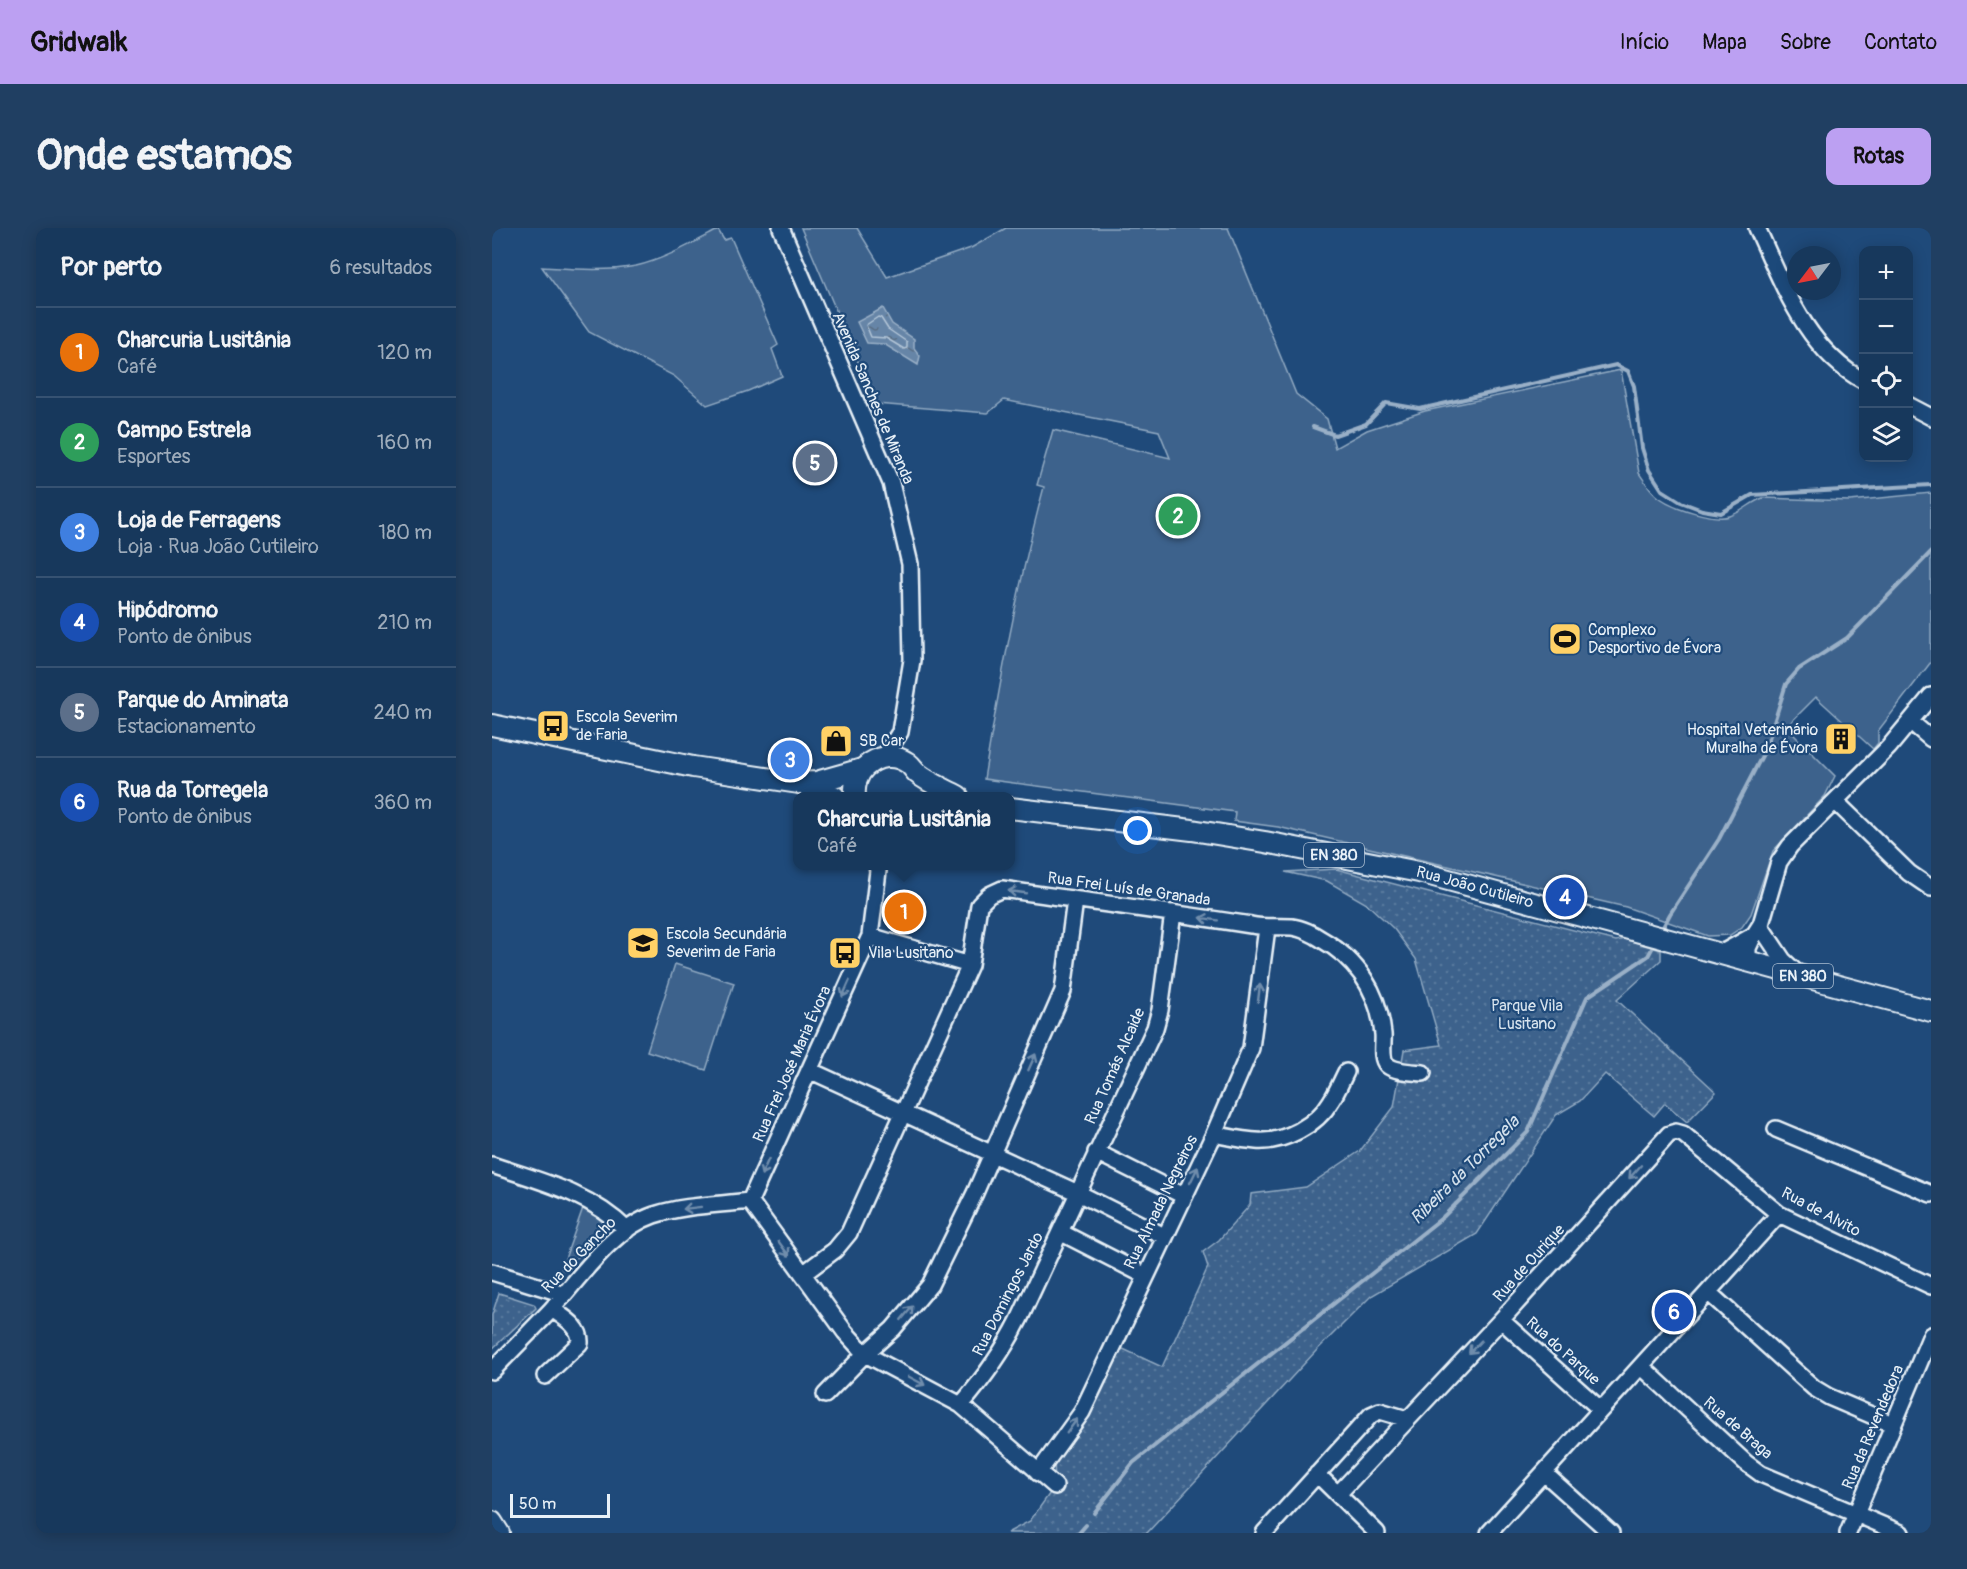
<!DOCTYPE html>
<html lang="pt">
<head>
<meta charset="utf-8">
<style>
  body { margin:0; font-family:Pangolin,sans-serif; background:#203f62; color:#f1f3f6 }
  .controls { position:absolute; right:18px; top:18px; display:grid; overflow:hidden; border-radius:12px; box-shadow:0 3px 15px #0003 }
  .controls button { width:54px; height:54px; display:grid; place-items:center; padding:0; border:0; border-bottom:2px solid #365272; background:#17385c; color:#f1f3f6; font:30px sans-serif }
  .compass { position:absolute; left:1295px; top:18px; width:54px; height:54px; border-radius:50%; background:#17385c; box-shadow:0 3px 15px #0003; rotate:238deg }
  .scale { position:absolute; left:18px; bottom:15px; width:100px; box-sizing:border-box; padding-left:6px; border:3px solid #e8f1f8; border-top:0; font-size:16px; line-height:21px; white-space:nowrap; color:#e8f1f8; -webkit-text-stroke:4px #1f4a7a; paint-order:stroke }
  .you { position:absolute; left:646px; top:603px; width:21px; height:21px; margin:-15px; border:4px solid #fff; border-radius:50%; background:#1a73e8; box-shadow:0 0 0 9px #1a73e833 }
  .badge { display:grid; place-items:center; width:39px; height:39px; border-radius:50%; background:#bca0f2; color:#fff; font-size:20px; font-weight:700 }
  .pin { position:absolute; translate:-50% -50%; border:3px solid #fff; box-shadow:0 2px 6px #0006 }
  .popup { position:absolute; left:301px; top:564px; width:222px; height:78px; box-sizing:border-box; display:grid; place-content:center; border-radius:12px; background:#17385c; filter:drop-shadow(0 2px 4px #0005); font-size:20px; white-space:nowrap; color:#9eacbb }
  .popup b { font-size:22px; color:#f1f3f6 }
  .popup::after { content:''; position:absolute; left:50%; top:100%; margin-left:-12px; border:12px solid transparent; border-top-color:#17385c }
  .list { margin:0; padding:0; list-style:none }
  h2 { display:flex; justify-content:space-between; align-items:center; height:78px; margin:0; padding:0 24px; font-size:26px }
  h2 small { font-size:20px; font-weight:400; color:#9eacbb }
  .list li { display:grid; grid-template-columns:39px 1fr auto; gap:18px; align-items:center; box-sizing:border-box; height:90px; padding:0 24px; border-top:2px solid #365272 }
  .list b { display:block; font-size:22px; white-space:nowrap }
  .list p { margin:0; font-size:20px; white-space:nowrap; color:#9eacbb }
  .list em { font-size:20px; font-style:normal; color:#9eacbb }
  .icon { flex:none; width:33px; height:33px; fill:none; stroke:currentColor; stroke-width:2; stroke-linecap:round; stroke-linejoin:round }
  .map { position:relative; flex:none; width:1439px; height:1305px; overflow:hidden; border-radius:12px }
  header { display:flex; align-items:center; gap:36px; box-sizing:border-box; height:84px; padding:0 30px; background:#bca0f2; color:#111 }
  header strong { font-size:28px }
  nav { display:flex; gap:33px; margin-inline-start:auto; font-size:21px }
  .intro { display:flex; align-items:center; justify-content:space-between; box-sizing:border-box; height:144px; padding:0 36px }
  h1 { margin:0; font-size:42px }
  .button { padding:15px 27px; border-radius:12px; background:#bca0f2; color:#111; font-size:21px; font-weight:700 }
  main { display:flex; gap:36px; padding:0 36px }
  aside { flex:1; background:#17385c; border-radius:12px; box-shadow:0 3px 15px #0003 }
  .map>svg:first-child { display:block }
  .grass { fill:url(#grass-dots); stroke:#92aac2; stroke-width:1.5 }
  .garden { fill:#3c628c; stroke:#92aac2; stroke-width:1.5 }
  .water { fill:url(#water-ripples); stroke:#9ab0c7; stroke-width:1.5 }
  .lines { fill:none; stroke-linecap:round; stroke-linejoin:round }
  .shore { stroke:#b4c6d8; stroke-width:1.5 }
  .stream { stroke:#9ab0c7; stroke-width:4 }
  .minor-casing { stroke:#e8f1f8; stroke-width:20 }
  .major-casing { stroke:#e8f1f8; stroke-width:24 }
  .minor { stroke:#1f4a7a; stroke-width:15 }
  .major { stroke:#1f4a7a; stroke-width:20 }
  .oneway { stroke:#6f8dac }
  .labels { text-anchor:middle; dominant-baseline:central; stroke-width:4.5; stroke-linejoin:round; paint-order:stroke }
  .shield { fill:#1f4a7a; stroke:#acbfd2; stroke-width:1.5 }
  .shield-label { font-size:15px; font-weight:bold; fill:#e8f1f8 }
  .street-label { font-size:16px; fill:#e8f1f8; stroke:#1f4a7a }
  .poi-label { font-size:16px; fill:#e8f1f8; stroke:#1f4a7a; text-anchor:start }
  .park-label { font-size:16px; fill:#d7e3ed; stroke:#1f4a7a }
  .water-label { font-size:18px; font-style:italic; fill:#d4e1ec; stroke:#1f4a7a }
</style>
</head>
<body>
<header>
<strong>Gridwalk</strong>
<nav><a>Início</a><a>Mapa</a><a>Sobre</a><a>Contato</a></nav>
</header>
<div class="intro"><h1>Onde estamos</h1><a class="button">Rotas</a></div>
<main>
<aside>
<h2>Por perto<small>6 resultados</small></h2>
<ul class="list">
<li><span class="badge" style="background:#e8710a">1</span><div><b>Charcuria Lusitânia</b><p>Café</p></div><em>120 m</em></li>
<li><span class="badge" style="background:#2e9e5b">2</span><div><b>Campo Estrela</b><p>Esportes</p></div><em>160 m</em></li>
<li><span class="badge" style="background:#3f7fe0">3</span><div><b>Loja de Ferragens</b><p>Loja · Rua João Cutileiro</p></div><em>180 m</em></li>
<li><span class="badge" style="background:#1a4fb4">4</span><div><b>Hipódromo</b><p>Ponto de ônibus</p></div><em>210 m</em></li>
<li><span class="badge" style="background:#5c6f8a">5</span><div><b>Parque do Aminata</b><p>Estacionamento</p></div><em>240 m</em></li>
<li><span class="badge" style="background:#1a4fb4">6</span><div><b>Rua da Torregela</b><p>Ponto de ônibus</p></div><em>360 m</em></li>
</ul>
</aside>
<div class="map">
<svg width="1439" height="1305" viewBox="0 0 1439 1305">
  <defs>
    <pattern id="grass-dots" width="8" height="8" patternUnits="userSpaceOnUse" patternTransform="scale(1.5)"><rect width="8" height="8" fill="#3c628c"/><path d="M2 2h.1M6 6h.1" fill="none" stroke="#58799d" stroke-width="1.8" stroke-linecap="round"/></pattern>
    <pattern id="water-ripples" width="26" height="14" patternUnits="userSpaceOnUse" patternTransform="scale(1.5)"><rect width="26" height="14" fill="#6685a7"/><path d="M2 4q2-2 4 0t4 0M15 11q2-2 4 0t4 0" fill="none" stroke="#596d82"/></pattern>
  </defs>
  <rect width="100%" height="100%" fill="#1f4a7a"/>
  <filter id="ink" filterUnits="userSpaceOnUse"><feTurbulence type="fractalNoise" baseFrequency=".0167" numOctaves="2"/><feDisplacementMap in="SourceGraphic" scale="12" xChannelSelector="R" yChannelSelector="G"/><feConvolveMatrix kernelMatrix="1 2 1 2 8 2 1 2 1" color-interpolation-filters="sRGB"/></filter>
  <g filter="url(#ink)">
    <!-- grass -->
    <path class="grass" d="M844,641l280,72 8,-2 37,11v10l-44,40 99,92 -29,30 -22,-19 -11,13 -49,-42 -25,27 -24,14 -79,119 -106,62 -55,55 -169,182h-140l23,-12 25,-35 -1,-29 35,-43 32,-66 41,19 46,-100 -5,-15 16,-12 31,-35 1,-11 55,-7 54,-36 34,-44 10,-57 37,-5 -25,-86 -22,-30 -27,-25 -40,-23 -42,-9z
      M7,1065l35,11 2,4 -44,41v-34z"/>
    <!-- garden -->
    <path class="garden" d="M309,0h56l30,49 84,-29 35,-20h222l68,166 31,25 8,29 32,-18 58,-19 196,-41 18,103c6,9 12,19 21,25 14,10 54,23 70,18 12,-4 21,-14 33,-18l87,3 81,-8v169l-53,69v12l-5,6 -57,-52 -30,30 49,49 -10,20 -52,55 -22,63 -9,13 -12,8 -22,1 -82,-29 -348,-80 -44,-6 1,-9 -251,-33c16,-99 34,-196 60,-292l-7,-2 16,-55 117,28 -11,-27 -155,-31 -16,13 -112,-9z
      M226,2l6,10 7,-2 47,107 -6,4 10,27 -34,15 -41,14 -33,-29 -85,-44 -47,-65c31,2 63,5 94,-1 27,-6 57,-23 82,-36z
      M183,736l59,19 -28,87 -59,-19z
      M91,980l17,5 9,9 -1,6 -3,4 -45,41z"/>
    <!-- water -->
    <path class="water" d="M391,80l9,16 22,15v9l6,8 -2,9 -34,-21 -17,-1 -10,-21z"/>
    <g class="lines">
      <!-- shore -->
      <path class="shore" d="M386,89l3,1 7,11 19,13v6l-3,1 -18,-11 -15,-1 -5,-12z"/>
      <!-- stream -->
      <path class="stream" d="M821,199l22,8 31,-11 20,-21 34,6 196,-44 12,6 6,15 8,62 7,22 13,20 19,12 21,8 19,3 31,-18 179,-10
        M1169,703l9,-17 49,-75 47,-91 20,-64 13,-15 48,-31 84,-86
        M602,1285l39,-50 310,-246 85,-85 59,-135 61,-41 7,-13
        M587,1305l7,-8"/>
      <!-- minor casing -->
      <g class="minor-casing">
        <path id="minor" d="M289,0l110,255 19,81 2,96 -12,72 -16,25
          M1265,0c26,56 49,122 107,153
          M1416,177l23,12
          M1419,494l20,17
          M1344,574l73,71 22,15
          M1271,702l20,30 16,15
          M378,708l100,29
          M1228,726l34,-19
          M1256,733v-13l6,-13 7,-11 18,-62 11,-16 99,-99 42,-51
          M317,842l269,123 86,43
          M1284,901l155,65
          M722,906c14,3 28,6 42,7 28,2 61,-16 75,-40 6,-9 10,-19 15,-29
          M604,924l88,44
          M0,937c48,16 98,28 135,65
          M258,973l95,131 20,22 96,51 94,81
          M258,973l120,-265 8,-65 -1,-5
          M568,1004l86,44
          M0,1044l72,22
          M311,1046l32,-24 14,-17 121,-268 9,-60 10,-10 13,-6c83,12 166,23 249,36 14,3 27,1 41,2 9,1 22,7 29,12 37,21 58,54 62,95 1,9 -3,24 4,31 8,7 26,7 36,8
          M1216,1064l106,96 15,9 63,27
          M1009,1092l99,89
          M1149,1138l105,97 15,11 140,59
          M0,1143c19,-20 39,-40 58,-60 29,-32 62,-82 104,-96 30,-10 65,-10 96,-14
          M53,1148l35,-33c1,-17 -16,-25 -28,-34
          M333,1167l40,-41 28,-25 37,-44 45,-92 88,-202 12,-91
          M469,1177c23,-27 42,-53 58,-85l136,-292 5,-18 13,-97
          M546,1245l44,-61 132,-278 37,-86 16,-120
          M1052,1245l67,60
          M825,1246l60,59
          M846,1266l163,-174 168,-186 7,-2 7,2 96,80 152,72
          M772,1305l107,-118 9,-4 27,8
          M997,1305l290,-319
          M1356,1305l83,-198"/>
      </g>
      <!-- major casing -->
      <g class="major-casing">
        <g id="major">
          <path d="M0,497l201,42 106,16 17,-1 46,-13"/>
          <path d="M310,556l32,12"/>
          <path d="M363,568c-1,-10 2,-22 10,-29 12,-11 29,-14 43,-4 4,3 6,7 9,10 12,10 28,16 41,23"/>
          <path id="s1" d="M518,580l182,22 73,12 154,30 512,139"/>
          <path d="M0,1294l7,11"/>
        </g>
      </g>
      <!-- minor -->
      <use href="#minor" class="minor"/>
      <!-- major -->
      <use href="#major" class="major"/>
    </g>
    <!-- one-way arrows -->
    <defs><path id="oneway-shaft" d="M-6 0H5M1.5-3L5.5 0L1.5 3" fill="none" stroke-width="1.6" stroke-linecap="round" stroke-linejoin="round" transform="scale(1.5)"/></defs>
    <g class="oneway">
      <use href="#oneway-shaft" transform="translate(525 664) rotate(-172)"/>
      <use href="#oneway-shaft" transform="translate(717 691) rotate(-171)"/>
      <use href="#oneway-shaft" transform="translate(354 761) rotate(114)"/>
      <use href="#oneway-shaft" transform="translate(767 765) rotate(-83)"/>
      <use href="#oneway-shaft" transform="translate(540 834) rotate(-66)"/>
      <use href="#oneway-shaft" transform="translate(273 939) rotate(114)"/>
      <use href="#oneway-shaft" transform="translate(1143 944) rotate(132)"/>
      <use href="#oneway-shaft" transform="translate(702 947) rotate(-64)"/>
      <use href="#oneway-shaft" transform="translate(200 980) rotate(173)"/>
      <use href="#oneway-shaft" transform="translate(292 1021) rotate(54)"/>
      <use href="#oneway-shaft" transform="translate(415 1085) rotate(-50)"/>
      <use href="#oneway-shaft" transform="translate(983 1119) rotate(134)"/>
      <use href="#oneway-shaft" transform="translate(425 1153) rotate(28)"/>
      <use href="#oneway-shaft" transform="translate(580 1198) rotate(-54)"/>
    </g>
  </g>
  <!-- icons -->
  <defs>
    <g id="stadium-square" transform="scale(1.725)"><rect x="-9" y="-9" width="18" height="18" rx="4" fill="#ffd166" stroke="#1f4a7a"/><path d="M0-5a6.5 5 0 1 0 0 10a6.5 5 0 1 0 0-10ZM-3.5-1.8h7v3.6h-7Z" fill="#111"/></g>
    <g id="bus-square" transform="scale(1.725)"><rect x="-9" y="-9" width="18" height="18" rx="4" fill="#ffd166" stroke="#1f4a7a"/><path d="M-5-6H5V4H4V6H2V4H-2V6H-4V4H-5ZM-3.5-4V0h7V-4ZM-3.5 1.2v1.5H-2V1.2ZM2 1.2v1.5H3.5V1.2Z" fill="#111"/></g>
    <g id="building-square" transform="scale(1.725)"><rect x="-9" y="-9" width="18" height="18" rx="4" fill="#ffd166" stroke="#1f4a7a"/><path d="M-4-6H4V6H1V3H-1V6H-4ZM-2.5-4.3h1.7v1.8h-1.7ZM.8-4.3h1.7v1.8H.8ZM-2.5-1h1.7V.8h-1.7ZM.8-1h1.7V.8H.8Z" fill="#111"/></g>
    <g id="shop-square" transform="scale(1.725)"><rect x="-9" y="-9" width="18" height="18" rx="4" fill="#ffd166" stroke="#1f4a7a"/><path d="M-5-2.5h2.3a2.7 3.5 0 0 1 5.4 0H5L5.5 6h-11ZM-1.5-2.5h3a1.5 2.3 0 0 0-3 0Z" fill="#111"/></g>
    <g id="school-square" transform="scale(1.725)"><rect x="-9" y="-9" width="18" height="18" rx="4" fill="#ffd166" stroke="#1f4a7a"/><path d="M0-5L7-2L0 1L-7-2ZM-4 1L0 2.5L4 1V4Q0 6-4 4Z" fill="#111"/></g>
  </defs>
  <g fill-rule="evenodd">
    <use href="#stadium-square" x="1073" y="411"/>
    <use href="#bus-square" x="61" y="498"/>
    <use href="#building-square" x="1349" y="511"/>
    <use href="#shop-square" x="344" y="513"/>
    <use href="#school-square" x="151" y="715"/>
    <use href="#bus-square" x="353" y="725"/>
  </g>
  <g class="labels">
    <!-- shield labels -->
    <g class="shield">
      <rect x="812" y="615" width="60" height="24" rx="4.5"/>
      <rect x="1281" y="736" width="60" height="24" rx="4.5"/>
    </g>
    <g class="shield-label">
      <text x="842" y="627">EN 380</text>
      <text x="1311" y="748">EN 380</text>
    </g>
    <!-- street labels -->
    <g class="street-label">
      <text transform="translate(381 170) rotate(67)">Avenida Sanches de Miranda</text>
      <text stroke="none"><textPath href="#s1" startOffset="472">Rua João Cutileiro</textPath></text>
      <text transform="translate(637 661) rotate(8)">Rua Frei Luís de Granada</text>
      <text transform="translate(300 836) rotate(-66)">Rua Frei José Maria Évora</text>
      <text transform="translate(623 838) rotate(-66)">Rua Tomás Alcaide</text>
      <text transform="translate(669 974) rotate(-64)">Rua Almada Negreiros</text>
      <text transform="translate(1329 984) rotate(28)">Rua de Alvito</text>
      <text transform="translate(87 1027) rotate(-46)">Rua do Gancho</text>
      <text transform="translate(1037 1035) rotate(-48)">Rua de Ourique</text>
      <text transform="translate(516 1066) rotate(-63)">Rua Domingos Jardo</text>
      <text transform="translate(1071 1123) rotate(42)">Rua do Parque</text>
      <text transform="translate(1381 1199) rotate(-67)">Rua da Revendedora</text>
      <text transform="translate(1246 1200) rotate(41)">Rua de Braga</text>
    </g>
    <!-- poi labels -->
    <g class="poi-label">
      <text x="1096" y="402">Complexo<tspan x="1096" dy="18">Desportivo de Évora</tspan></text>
      <text x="84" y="489">Escola Severim<tspan x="84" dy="18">de Faria</tspan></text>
      <text x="1326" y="502" text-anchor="end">Hospital Veterinário<tspan x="1326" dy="18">Muralha de Évora</tspan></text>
      <text x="367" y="513">SB Car</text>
      <text x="174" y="706">Escola Secundária<tspan x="174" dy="18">Severim de Faria</tspan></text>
      <text x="376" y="725">Vila Lusitano</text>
    </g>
    <!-- park labels -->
    <g class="park-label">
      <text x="1035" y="778">Parque Vila<tspan x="1035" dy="18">Lusitano</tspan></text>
    </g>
    <!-- water labels -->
    <g class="water-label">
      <text transform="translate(973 942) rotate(-45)">Ribeira da Torregela</text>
    </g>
  </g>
</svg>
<div class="controls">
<button>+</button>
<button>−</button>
<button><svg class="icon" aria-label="locate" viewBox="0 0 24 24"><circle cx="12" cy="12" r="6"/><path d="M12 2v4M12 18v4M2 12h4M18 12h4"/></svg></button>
<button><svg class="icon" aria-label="layers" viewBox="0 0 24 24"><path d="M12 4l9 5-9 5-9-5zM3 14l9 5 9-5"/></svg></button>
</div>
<svg class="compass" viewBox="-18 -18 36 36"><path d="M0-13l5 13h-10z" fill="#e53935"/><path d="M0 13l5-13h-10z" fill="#9eacbb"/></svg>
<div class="scale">50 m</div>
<div class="you"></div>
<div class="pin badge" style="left:412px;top:684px;background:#e8710a">1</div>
<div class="popup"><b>Charcuria Lusitânia</b>Café</div>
<div class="pin badge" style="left:686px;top:288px;background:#2e9e5b">2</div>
<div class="pin badge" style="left:298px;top:532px;background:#3f7fe0">3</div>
<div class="pin badge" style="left:1073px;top:669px;background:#1a4fb4">4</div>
<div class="pin badge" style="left:323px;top:235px;background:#5c6f8a">5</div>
<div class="pin badge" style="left:1182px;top:1084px;background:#1a4fb4">6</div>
</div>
</main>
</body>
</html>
